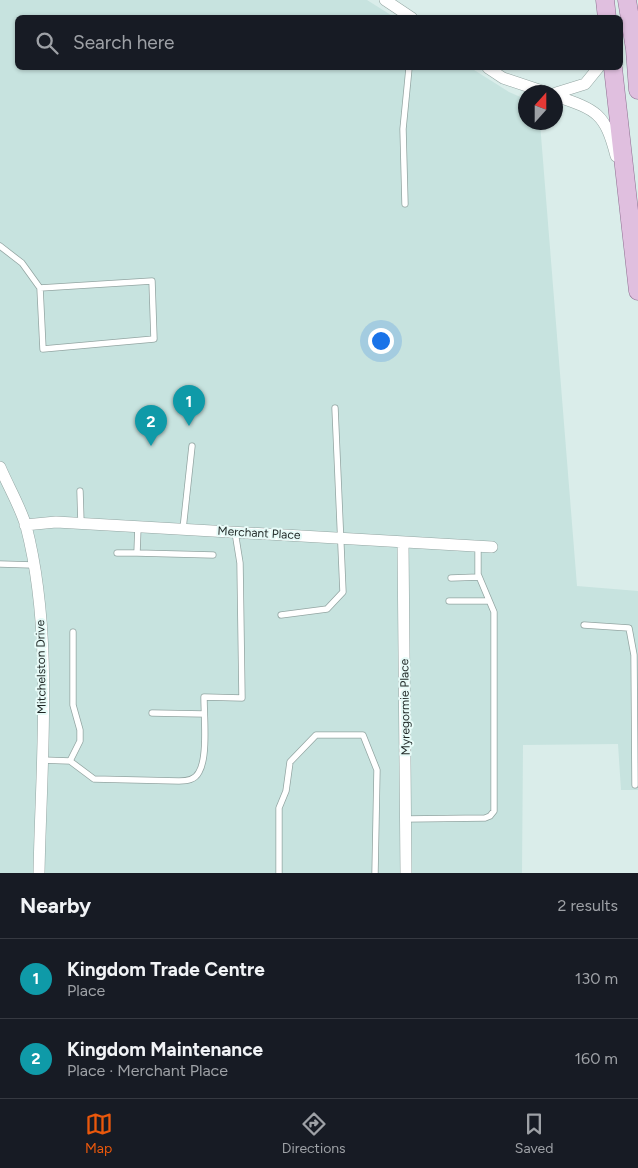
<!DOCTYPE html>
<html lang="en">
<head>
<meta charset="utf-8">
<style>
  body { margin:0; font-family:Figtree,sans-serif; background:#20242c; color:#f1f3f6 }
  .compass { position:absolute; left:518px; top:85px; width:45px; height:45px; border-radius:50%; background:#171b24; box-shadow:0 1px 4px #0004; rotate:21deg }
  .you { position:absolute; left:380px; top:340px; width:18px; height:18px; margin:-12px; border:4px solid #fff; border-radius:50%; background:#1a73e8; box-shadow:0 0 0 8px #1a73e833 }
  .badge { display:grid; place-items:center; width:32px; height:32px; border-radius:50%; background:#ea580c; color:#fff; font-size:16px; font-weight:700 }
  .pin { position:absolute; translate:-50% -41px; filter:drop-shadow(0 1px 2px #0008) }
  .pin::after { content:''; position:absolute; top:26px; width:18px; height:15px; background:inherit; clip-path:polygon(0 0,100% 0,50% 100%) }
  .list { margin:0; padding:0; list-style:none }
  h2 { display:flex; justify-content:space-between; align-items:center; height:65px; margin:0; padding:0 20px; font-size:21px }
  h2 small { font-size:16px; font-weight:400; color:#9ea1a6 }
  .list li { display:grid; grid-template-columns:32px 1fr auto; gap:15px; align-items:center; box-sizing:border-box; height:80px; padding:0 20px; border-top:1px solid #363941 }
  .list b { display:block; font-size:19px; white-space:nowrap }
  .list p { margin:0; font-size:16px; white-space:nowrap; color:#9ea1a6 }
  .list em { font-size:16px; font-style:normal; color:#9ea1a6 }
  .icon { flex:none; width:28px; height:28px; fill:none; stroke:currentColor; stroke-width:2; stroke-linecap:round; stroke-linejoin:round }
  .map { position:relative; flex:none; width:638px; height:873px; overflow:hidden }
  .search { position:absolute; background:#171b24; box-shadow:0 1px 4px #0004; left:15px; right:15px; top:15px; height:55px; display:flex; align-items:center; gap:12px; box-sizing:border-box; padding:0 18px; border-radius:8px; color:#9ea1a6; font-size:19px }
  .sheet { height:225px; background:#171b24 }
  nav { display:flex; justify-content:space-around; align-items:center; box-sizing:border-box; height:70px; border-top:1px solid #363941; background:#171b24; font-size:14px; color:#9ea1a6 }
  nav a { display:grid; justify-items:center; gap:2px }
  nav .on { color:#ea580c }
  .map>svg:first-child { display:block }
  .built { fill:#c7e3df }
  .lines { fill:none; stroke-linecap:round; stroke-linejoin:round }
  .service-casing { stroke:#93a5a2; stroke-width:7 }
  .minor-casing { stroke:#93a5a2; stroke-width:12 }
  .primary-casing { stroke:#8e6d90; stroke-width:19 }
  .service { stroke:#fff; stroke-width:5.5 }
  .minor { stroke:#fff; stroke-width:11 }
  .primary { stroke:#e0bfdf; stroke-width:18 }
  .labels { text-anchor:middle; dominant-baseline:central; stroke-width:4; stroke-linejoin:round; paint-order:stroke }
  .street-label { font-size:12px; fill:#1d2523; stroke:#e7fbf8 }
</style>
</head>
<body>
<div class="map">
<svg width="638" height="873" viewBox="0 0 638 873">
  <rect width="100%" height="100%" fill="#daedea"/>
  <!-- built -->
  <path class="built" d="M0,0h367l27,17 -376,1v50h453l38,24 16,7 1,23 14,1 37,463 61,5v199h-17l-3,-46 -95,1 -1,128h-522z"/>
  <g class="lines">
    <!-- service casing -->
    <g class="service-casing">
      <path id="service" d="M405,204l-2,-75 6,-61
        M0,246l22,17 18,25 3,61 111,-10 -2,-58 -112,7
        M80,491l1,32
        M183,529l9,-83
        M117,553h20l1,-27
        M137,553l76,2
        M0,564l33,1
        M451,578l28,-1
        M449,601h40
        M281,615l46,-6 16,-17 -8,-184
        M584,625l45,3 5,27 1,130
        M152,713l52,1
        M41,760l29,1 24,18 85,2c8,0 16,-1 20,-9 9,-15 5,-56 5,-75l38,1 -2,-135 -5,-31
        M70,761l10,-20v-11l-7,-25v-73
        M406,819l79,-1 5,-2 4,-5v-199l-16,-38v-28
        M279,873v-65l7,-17 4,-29 26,-27h47l14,35 -2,103"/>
    </g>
    <!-- minor casing -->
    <g class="minor-casing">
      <path id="minor" d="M385,0l27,18
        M488,68l15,10 42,14
        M556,93l29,-9 13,-16
        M556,96c41,14 49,17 60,60
        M0,467c8,19 20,39 26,59 28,107 15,236 13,347
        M25,525l31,-3 436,25
        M403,542l3,331"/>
    </g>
    <!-- primary casing -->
    <g class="primary-casing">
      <path id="primary" d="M605,0l2,18
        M627,0l8,49 3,41
        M613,68l25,223"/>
    </g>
    <!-- service -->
    <use href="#service" class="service"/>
    <!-- minor -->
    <use href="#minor" class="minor"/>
    <!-- primary -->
    <use href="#primary" class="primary"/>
  </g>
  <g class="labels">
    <!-- street labels -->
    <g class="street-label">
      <text transform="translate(259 533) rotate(3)">Merchant Place</text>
      <text transform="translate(41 667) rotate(-91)">Mitchelston Drive</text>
      <text transform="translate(405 707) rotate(-91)">Myregormie Place</text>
    </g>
  </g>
</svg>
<svg class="compass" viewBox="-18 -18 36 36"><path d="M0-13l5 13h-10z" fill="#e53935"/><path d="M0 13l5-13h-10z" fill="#9ea1a6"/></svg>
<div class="you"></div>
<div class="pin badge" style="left:189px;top:426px;background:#0f9aa8">1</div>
<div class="pin badge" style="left:151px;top:446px;background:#0f9aa8">2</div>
<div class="search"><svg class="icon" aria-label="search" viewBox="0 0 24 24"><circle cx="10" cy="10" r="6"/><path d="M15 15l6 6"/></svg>Search here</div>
</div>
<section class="sheet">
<h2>Nearby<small>2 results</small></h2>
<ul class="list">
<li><span class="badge" style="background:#0f9aa8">1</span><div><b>Kingdom Trade Centre</b><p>Place</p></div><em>130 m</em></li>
<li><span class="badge" style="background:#0f9aa8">2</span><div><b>Kingdom Maintenance</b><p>Place · Merchant Place</p></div><em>160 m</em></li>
</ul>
</section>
<nav>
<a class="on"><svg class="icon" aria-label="map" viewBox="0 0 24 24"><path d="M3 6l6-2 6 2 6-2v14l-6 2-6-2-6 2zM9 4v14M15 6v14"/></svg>Map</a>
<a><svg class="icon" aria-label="directions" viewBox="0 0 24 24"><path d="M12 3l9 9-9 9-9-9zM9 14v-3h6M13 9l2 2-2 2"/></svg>Directions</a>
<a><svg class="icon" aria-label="saved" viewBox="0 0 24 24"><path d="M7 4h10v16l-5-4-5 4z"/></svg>Saved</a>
</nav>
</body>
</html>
